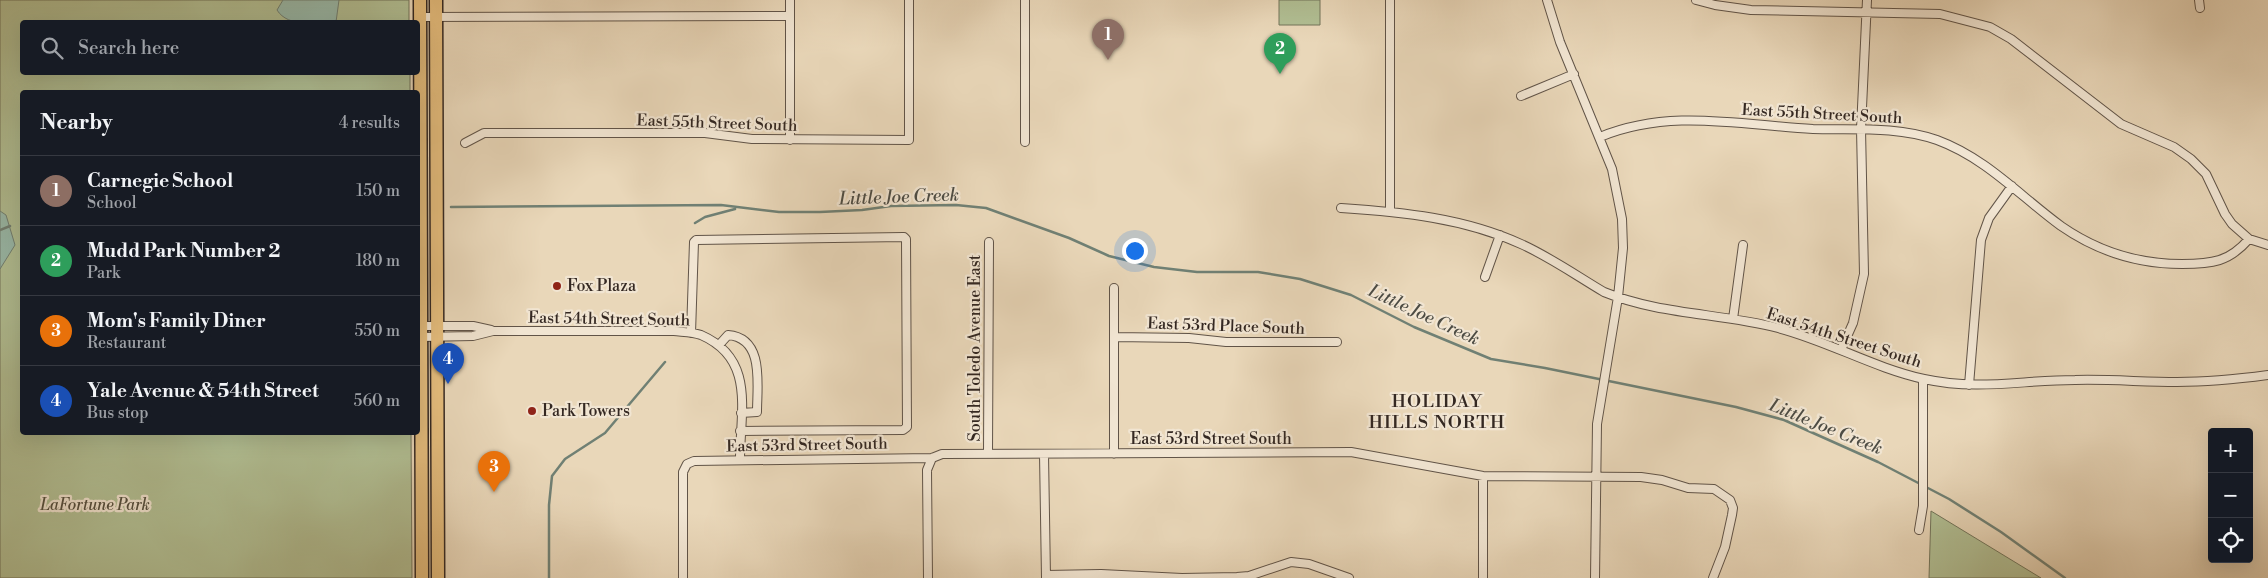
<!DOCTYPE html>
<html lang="en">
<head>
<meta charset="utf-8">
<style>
  body { margin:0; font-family:"Libre Bodoni",serif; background:#242831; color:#f1f3f6 }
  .controls { position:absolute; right:15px; bottom:15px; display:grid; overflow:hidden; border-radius:5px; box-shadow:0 5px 20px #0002 }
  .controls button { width:45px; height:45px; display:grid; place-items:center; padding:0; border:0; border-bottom:1px solid #363941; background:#171b24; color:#f1f3f6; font:25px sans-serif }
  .you { position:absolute; left:1134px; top:250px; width:18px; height:18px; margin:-12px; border:4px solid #fff; border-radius:50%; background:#1a73e8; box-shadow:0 0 0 8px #1a73e833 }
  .badge { display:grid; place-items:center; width:32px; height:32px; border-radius:50%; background:#c59692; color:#fff; font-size:16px; font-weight:700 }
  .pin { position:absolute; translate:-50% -41px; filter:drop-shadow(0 1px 2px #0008) }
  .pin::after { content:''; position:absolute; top:26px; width:18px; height:15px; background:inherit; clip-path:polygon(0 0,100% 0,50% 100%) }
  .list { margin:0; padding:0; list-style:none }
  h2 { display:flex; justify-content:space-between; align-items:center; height:65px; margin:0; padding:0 20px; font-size:21px }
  h2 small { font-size:16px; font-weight:400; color:#9ea1a6 }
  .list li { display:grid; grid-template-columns:32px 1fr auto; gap:15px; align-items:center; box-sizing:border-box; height:70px; padding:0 20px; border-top:1px solid #363941 }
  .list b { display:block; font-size:19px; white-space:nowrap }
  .list p { margin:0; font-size:16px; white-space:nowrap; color:#9ea1a6 }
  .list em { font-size:16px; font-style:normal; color:#9ea1a6 }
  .icon { flex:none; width:28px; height:28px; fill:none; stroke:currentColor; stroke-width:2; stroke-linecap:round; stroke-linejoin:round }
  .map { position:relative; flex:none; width:2268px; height:578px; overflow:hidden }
  .search { position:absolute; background:#171b24; box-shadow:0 5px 20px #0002; left:20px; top:20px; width:400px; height:55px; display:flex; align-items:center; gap:12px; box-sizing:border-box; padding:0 18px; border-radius:5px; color:#9ea1a6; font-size:19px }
  .panel { position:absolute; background:#171b24; box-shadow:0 5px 20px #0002; left:20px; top:90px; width:400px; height:345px; border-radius:5px }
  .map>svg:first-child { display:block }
  .green { fill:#b1bf94; stroke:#72745b }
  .water { fill:#98baab; stroke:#708074 }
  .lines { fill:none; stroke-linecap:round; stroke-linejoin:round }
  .stream { stroke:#708074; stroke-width:2.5 }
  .minor-casing { stroke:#615448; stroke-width:10 }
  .primary-casing { stroke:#342822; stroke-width:15 }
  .minor { stroke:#f1e5d2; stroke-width:8 }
  .primary { stroke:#e4bc7c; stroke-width:12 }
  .poi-dot { fill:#8f2418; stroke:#f1e5d2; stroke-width:2 }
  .labels { text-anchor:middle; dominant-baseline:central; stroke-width:4.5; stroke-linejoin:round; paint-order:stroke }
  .street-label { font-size:16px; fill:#342822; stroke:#f1e5d2 }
  .poi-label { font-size:16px; fill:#342822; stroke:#f1e5d2; text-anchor:start }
  .park-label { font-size:16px; font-style:italic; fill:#534e3e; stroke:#f1e5d2 }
  .water-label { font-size:18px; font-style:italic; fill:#4d4c44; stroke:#f1e5d2 }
  .neighbourhood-label { font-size:18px; letter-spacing:1px; fill:#342822; stroke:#f1e5d2 }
</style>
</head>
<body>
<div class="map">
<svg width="2268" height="578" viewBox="0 0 2268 578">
  <rect width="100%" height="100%" fill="#e9d7b9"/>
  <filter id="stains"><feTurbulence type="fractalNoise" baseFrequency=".004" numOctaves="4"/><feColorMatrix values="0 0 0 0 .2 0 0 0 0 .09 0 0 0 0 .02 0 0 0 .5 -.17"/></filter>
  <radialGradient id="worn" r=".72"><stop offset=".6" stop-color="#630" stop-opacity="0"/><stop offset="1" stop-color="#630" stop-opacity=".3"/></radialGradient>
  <!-- green -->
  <path class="green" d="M0,0h409v22h-387v50l388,1v19h-388v340l389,1 1,145h-412z
    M1279,0h41v25h-41z
    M1931,511l110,67h-112z"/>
  <!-- water -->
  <path class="water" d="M283,0h56l-3,22c-18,1 -48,6 -59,-12z
    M0,211l6,4 9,30 -15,24z"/>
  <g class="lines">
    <!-- stream -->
    <path class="stream" d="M451,207l270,-2 58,7h41l42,-2 29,-4 65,-1 30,3 83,30 40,18 45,11 43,5h61l42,7 51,16 63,32 77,32 54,9 191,39 48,13 94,42 71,37 52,33 64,46
      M695,223l10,-6 30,-8
      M0,230l10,-4
      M549,578v-73l3,-29 13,-17 40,-26 60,-71"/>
    <!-- minor casing -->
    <g class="minor-casing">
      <path id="minor" d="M790,0v140
        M1547,0l13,42 52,127 10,50 1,29 -5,49 -21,127 -2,154
        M1696,0l19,5 36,5 189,4 50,13 21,12 110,85 53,23 17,12 15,15 19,40 7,10 17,15 19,6
        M2199,0l1,8
        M420,17l370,-1
        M1521,96l53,-22
        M1600,137c70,-29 140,-12 213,-8 42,1 84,-3 124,11 49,18 83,56 124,86 36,25 78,38 121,38 30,0 47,-2 67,-25
        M1025,142v-142
        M465,143l19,-10h221l47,6 157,1v-140
        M1341,208c61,4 123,10 180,36 29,13 56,32 83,48 56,23 117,21 174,36 50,13 96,40 146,51 55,12 97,1 151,1 34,-1 68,2 102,2 31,0 61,-3 91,-7
        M1390,211v-211
        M1485,277l15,-42
        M1114,288v166
        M1733,319l10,-74
        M421,326h52l18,4
        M691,333l3,-91 2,-2 208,-3 2,2 1,188 -4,3 -163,1
        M421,337l52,-1 20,-5h181c8,1 19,1 27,4 55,24 39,76 39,125
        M1114,337l75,1 37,4h111
        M719,345l9,-10c37,3 29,50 29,77l-16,1
        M1841,350l12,-27 11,-49 -3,-145 6,-129
        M1969,385l12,-145 8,-22 23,-32
        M988,454l1,-212
        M1044,454l2,124
        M1483,476v102
        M1919,530l4,-24v-127
        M1046,575l55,-1 81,4 55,-1 12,-1 42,-14 18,2 40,14
        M683,578v-106l4,-8 7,-3 238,-3 10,-4 409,-2 132,24 158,1 21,3 26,8 26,1 16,11 3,8 -1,7 -7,32 -12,31
        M928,578l-1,-108 5,-12"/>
    </g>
    <!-- primary casing -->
    <g class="primary-casing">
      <path id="primary" d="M420,0l2,578
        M436,0l2,578"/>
    </g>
    <!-- minor -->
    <use href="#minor" class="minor"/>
    <!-- primary -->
    <use href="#primary" class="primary"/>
  </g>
  <!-- markers -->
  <g class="poi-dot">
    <circle cx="557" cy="286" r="5"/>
    <circle cx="532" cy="411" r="5"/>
  </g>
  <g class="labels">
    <!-- street labels -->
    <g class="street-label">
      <text transform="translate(1822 114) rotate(3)">East 55th Street South</text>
      <text transform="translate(717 123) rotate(2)">East 55th Street South</text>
      <text transform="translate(609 319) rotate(1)">East 54th Street South</text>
      <text transform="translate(1226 326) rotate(2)">East 53rd Place South</text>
      <text transform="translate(1844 338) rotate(18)">East 54th Street South</text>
      <text transform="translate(975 348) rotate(-90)">South Toledo Avenue East</text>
      <text x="1211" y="439">East 53rd Street South</text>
      <text transform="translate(807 445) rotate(-1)">East 53rd Street South</text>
    </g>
    <!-- poi labels -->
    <g class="poi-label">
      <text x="567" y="286">Fox Plaza</text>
      <text x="542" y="411">Park Towers</text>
    </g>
    <!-- park labels -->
    <g class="park-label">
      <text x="95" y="505">LaFortune Park</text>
    </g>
    <!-- water labels -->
    <g class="water-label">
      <text transform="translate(899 197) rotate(-2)">Little Joe Creek</text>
      <text transform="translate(1424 315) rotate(25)">Little Joe Creek</text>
      <text transform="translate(1826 427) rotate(22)">Little Joe Creek</text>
    </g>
    <!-- neighbourhood labels -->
    <g class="neighbourhood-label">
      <text x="1437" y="401">HOLIDAY<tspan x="1437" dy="21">HILLS NORTH</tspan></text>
    </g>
  </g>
  <rect width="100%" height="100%" filter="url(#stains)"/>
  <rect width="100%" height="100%" fill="url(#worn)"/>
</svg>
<div class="controls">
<button>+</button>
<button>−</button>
<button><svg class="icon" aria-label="locate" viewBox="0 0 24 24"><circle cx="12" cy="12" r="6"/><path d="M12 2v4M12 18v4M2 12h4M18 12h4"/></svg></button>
</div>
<div class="you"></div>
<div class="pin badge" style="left:1108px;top:60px;background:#8d6e63">1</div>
<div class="pin badge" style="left:1280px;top:74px;background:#2e9e5b">2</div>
<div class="pin badge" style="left:494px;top:492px;background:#e8710a">3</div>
<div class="pin badge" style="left:448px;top:384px;background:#1a4fb4">4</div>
<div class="search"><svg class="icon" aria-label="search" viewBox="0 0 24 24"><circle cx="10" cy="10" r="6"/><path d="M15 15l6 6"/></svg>Search here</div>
<section class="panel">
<h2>Nearby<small>4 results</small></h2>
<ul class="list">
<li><span class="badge" style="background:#8d6e63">1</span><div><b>Carnegie School</b><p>School</p></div><em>150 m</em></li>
<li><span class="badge" style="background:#2e9e5b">2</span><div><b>Mudd Park Number 2</b><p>Park</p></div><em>180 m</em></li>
<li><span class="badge" style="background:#e8710a">3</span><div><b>Mom's Family Diner</b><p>Restaurant</p></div><em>550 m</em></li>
<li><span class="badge" style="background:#1a4fb4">4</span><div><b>Yale Avenue &amp; 54th Street</b><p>Bus stop</p></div><em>560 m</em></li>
</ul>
</section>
</div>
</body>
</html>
